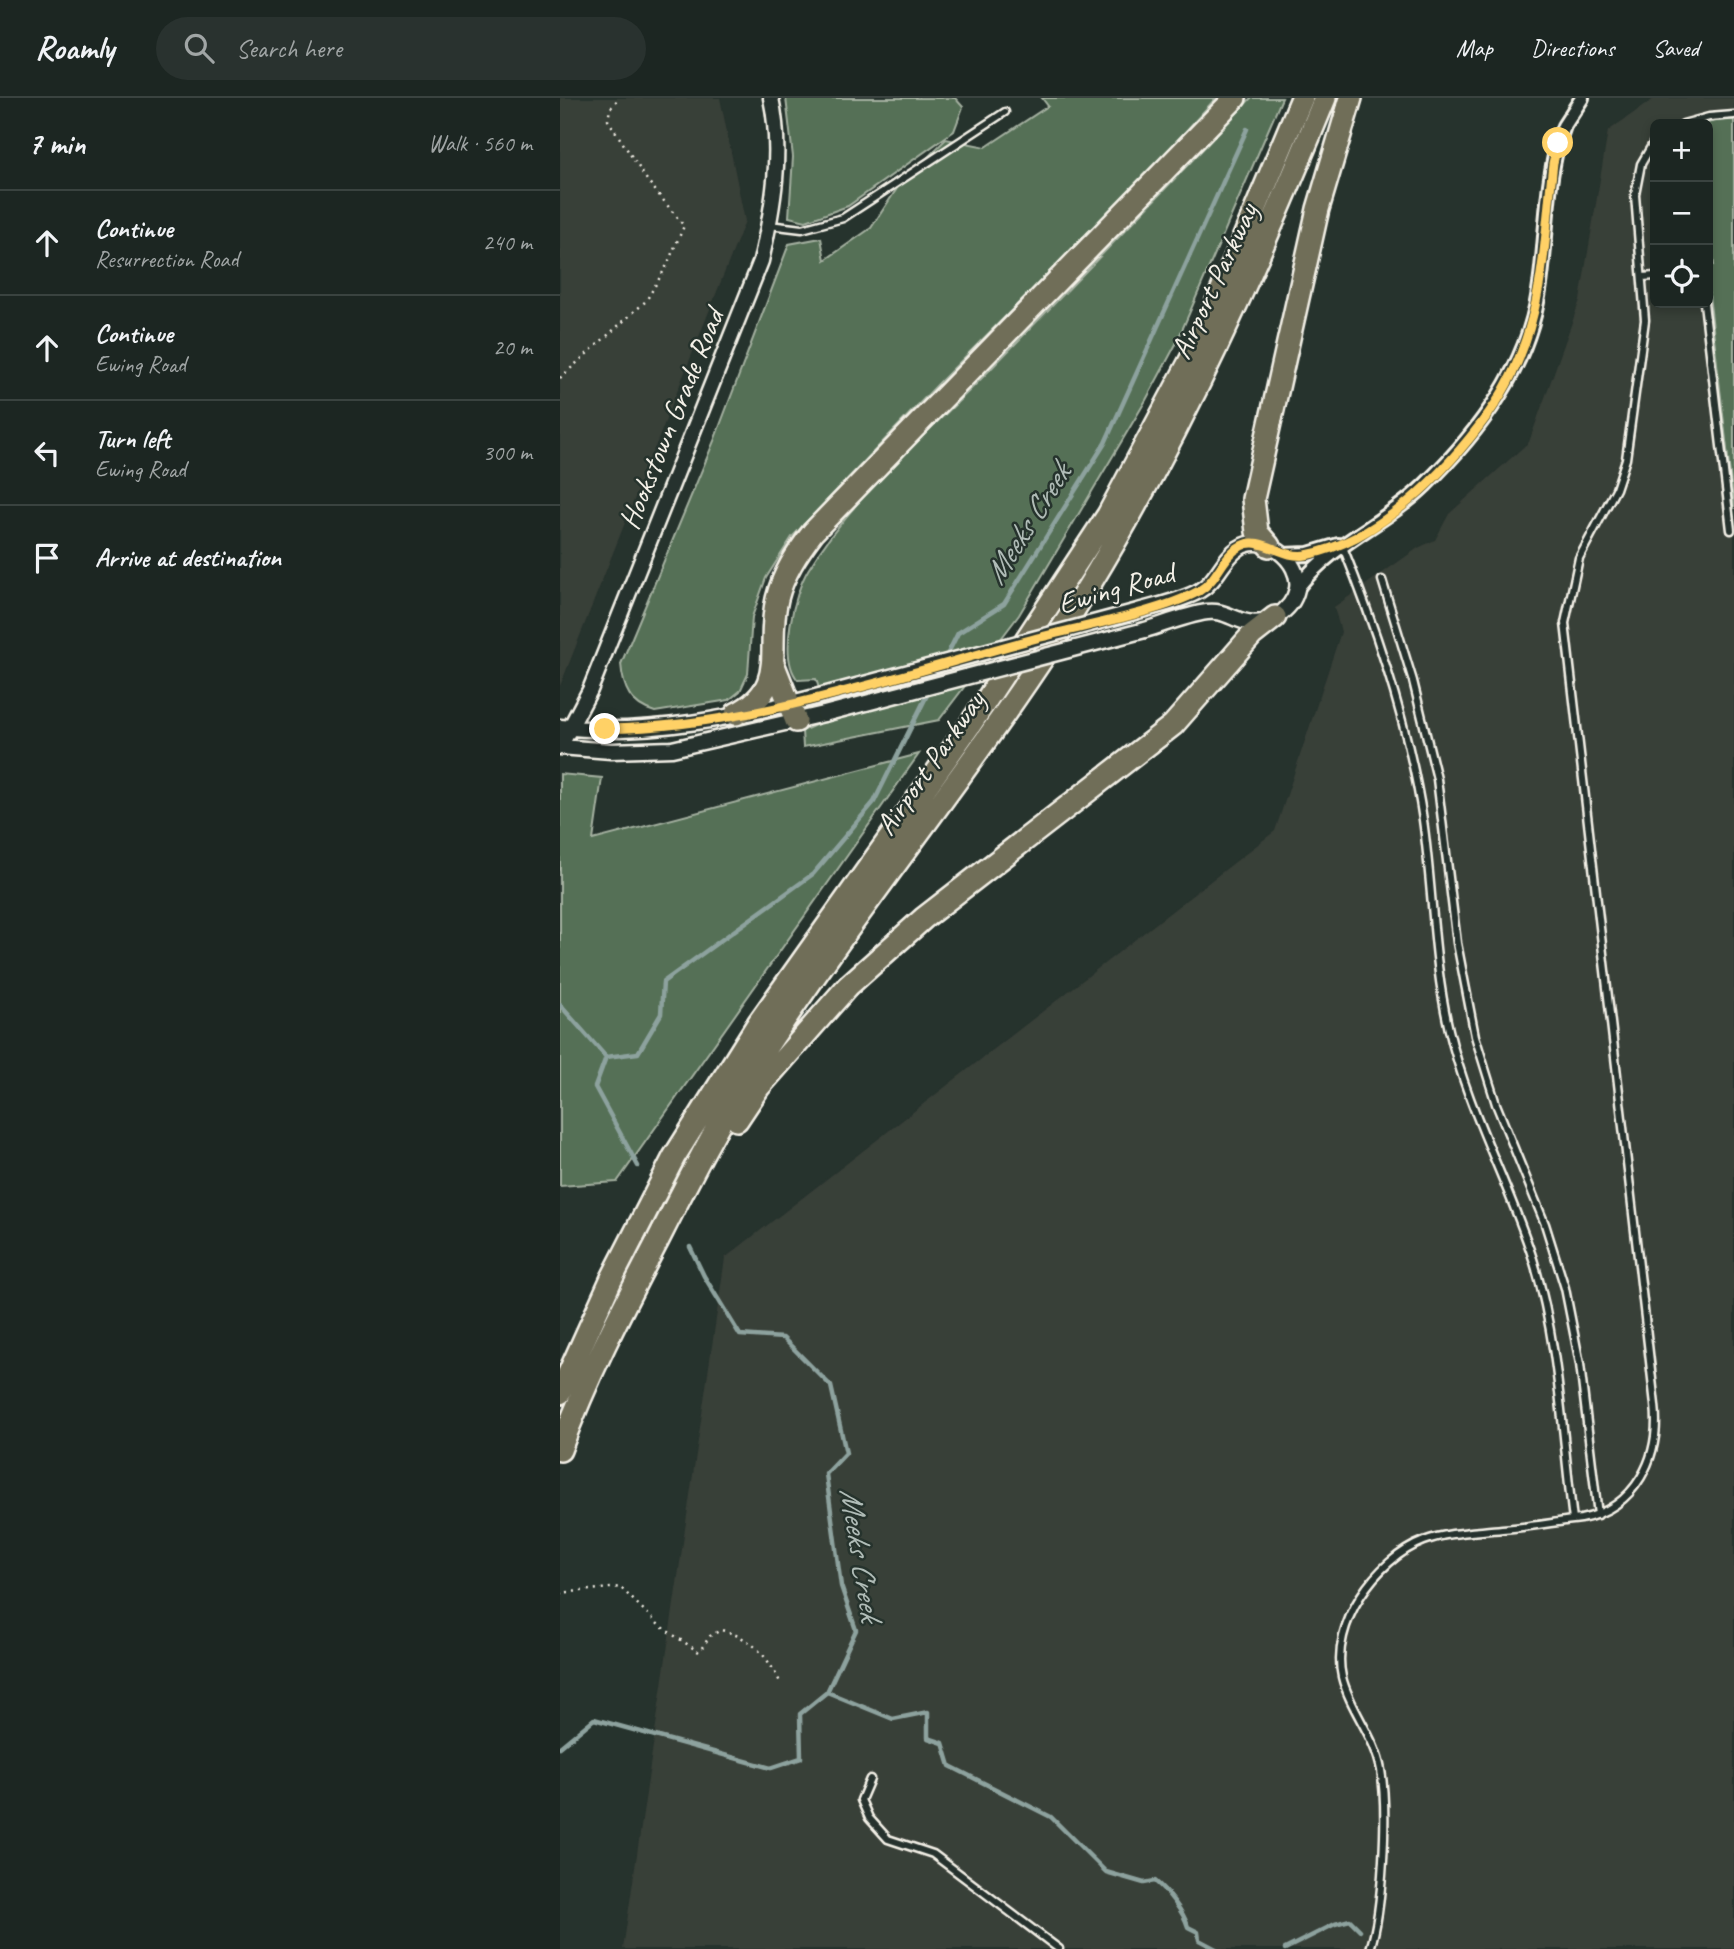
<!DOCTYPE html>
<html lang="en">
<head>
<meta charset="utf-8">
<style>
  body { margin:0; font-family:Caveat,sans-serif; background:#29322f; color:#f1f3f6 }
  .controls { position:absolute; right:21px; top:21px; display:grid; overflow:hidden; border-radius:10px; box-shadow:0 4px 10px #0003 }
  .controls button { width:63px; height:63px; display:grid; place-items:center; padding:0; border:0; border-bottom:2px solid #3a4340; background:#1c2622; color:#f1f3f6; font:35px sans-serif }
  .stop { position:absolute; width:21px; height:21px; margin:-16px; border:5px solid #ffd166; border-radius:50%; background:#fff }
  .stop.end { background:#ffd166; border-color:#fff; box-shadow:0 2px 7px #0008 }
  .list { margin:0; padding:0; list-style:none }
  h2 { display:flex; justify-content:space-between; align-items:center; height:91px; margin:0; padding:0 28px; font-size:30px }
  h2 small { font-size:23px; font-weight:400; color:#a0a5a5 }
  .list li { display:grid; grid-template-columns:46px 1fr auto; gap:21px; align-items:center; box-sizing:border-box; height:105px; padding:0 28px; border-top:2px solid #3a4340 }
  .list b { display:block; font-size:26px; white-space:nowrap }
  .list p { margin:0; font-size:23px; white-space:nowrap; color:#a0a5a5 }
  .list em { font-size:23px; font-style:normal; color:#a0a5a5 }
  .icon { flex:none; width:38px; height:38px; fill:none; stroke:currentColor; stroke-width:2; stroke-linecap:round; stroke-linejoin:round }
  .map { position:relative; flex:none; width:1174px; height:1851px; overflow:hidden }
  header { display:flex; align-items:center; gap:42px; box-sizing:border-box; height:98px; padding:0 35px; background:#1c2622; border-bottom:2px solid #3a4340 }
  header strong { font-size:33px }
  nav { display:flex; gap:38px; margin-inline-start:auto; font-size:24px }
  .search { width:490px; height:63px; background:#29322f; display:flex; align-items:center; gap:18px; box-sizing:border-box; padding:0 24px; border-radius:38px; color:#a0a5a5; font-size:26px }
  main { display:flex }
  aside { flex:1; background:#1c2622 }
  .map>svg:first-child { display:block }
  .built { fill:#393f38; fill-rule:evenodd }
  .green { fill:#557057; stroke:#a4b0a0; stroke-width:2 }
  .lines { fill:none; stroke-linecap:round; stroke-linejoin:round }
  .stream { stroke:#8da29e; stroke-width:4.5 }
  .service-casing { stroke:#f4f1e8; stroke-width:11 }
  .minor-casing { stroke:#f4f1e8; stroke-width:18 }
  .tertiary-casing { stroke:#f4f1e8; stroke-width:19 }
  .motorway-casing { stroke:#f4f1e8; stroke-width:26 }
  .path { stroke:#f4f1e8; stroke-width:2.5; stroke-dasharray:2 5; stroke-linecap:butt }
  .service { stroke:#26332d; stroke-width:6 }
  .minor { stroke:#26332d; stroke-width:12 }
  .tertiary { stroke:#26332d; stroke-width:14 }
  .motorway { stroke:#706e59; stroke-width:21 }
  .tertiary-bridge-casing { stroke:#f4f1e8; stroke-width:19; stroke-linecap:butt }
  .tertiary-bridge { stroke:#26332d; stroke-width:14 }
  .route { stroke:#ffd166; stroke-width:9 }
  .labels { text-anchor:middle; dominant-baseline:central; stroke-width:5; stroke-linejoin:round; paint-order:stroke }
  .street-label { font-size:30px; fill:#f4f1e8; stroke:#26332d }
  .water-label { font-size:32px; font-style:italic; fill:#b0bcb7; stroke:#26332d }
</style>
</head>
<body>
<header>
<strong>Roamly</strong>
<div class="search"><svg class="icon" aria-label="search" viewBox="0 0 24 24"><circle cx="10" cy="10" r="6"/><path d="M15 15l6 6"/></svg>Search here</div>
<nav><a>Map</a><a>Directions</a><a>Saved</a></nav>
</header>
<main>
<aside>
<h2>7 min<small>Walk · 560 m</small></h2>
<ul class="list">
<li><svg class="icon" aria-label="ahead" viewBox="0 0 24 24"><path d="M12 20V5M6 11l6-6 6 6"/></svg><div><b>Continue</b><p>Resurrection Road</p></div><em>240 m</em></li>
<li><svg class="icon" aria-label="ahead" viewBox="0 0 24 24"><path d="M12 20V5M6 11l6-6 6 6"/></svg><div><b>Continue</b><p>Ewing Road</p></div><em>20 m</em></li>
<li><svg class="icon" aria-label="left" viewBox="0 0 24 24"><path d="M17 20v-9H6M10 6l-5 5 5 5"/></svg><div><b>Turn left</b><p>Ewing Road</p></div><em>300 m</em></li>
<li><svg class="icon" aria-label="arrive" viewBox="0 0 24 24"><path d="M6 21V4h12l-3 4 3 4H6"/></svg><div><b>Arrive at destination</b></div></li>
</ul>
</aside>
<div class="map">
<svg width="1174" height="1851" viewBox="0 0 1174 1851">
  <rect width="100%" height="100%" fill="#26332d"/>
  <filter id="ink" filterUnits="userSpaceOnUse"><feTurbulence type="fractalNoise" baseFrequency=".0143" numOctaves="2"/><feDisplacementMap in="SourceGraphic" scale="14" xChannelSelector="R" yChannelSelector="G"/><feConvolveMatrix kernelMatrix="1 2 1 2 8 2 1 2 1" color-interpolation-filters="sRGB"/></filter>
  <g filter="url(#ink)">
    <!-- built -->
    <path class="built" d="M0,0h160l25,123 -185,465z
      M1095,0h79v1851h-1111l102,-691 550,-427 66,-199 -7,-25 84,-59 17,-8 14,-26 80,-72 51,-142 28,-169zM1095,26h53v179h-53z"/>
    <!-- green -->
    <path class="green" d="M226,0h169l8,9 -9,24 -106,75 -42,15 -17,-4 4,-60z
      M482,0h174l-75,82 -203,204 -146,153 -26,41 -14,39 -4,57 -8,17 -11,9 -74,12c-25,-7 -32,-24 -34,-48l93,-223 75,-197 32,-6 4,22 46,-32 27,-41 48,-48 40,8 62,-41z
      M691,0h31l-106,246 -30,56 -127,215 -80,105 -136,27 -1,-16 27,-12 -13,-40 -18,1c-20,-22 -4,-87 10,-110 43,-71 109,-127 167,-185 93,-95 185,-190 276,-287z
      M1167,21l7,1v389l-26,-223v-21h6l-3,-24 -3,-1v-116h-7z
      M359,656l-302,428 -57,4v-412l42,4 -9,62z"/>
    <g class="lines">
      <!-- stream -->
      <path class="stream" d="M385,561l13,-26 46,-29 101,-161 142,-314
        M0,907l46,52
        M78,1068l-43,-79 11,-30 32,-4 23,-39 2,-32 150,-108 61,-72 56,-113
        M267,1594l66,27 35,-7v26l15,5 7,23 101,51 55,55 38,11 11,-2c12,10 29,31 33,46l10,5 1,8 17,9
        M0,1649l34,-28 177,49 30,-10 -1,-44 27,-22 29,-62 -15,-44 -15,-112 20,-21 -15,-67 -48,-48 -43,-3 -36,-59 -14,-29
        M725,1851l50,-25 15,-4 10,10"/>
      <!-- service casing -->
      <g class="service-casing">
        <path id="service" d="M1123,26l26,-7 25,-2
          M209,127l33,4 41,-11 162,-106
          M1083,179l12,-1
          M1144,205l27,227
          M783,449c35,87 66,180 80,273 10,70 10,141 26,210 19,81 59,151 84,229 26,84 29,174 40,261
          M822,482l31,101 24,98 20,164 18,93 21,68 49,120 20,64 15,76 18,151
          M310,1681l-9,21 8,18 19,21 45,15 126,95
          M810,1851c13,-38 18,-139 11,-179 -6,-34 -31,-60 -39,-93 -12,-52 34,-118 82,-136 24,-9 52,-9 78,-12 27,-2 53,-7 79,-10 55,-11 80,-62 74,-114l-90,-782 14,-65 37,-69 10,-30 19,-139 -10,-125 6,-31 14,-24"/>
      </g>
      <!-- minor casing -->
      <g class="minor-casing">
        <path id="minor" d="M723,457l25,-1 30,-9
          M737,490c35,-45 88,-64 128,-103 55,-54 102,-116 114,-194 8,-49 6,-100 19,-148l6,-17 18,-28"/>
      </g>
      <!-- tertiary casing -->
      <g class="tertiary-casing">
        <path id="tertiary" d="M578,513c20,-6 43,-10 61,-20 19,-11 23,-32 40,-43 25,-17 63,13 58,41 -5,23 -32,39 -54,32 -13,-4 -22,-11 -36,-9 -21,3 -42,12 -62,18
          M0,629c88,9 178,-10 263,-32
          M0,649l30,-57 171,-429c12,-53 22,-108 10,-163
          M0,649l51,4 61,-2 152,-35"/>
      </g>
      <!-- motorway casing -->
      <g class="motorway-casing">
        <path id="motorway" d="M709,448l-12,-14 -4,-33 65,-290 33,-111
          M213,565l23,58
          M176,616c54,-27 29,-66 41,-115 6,-25 20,-46 36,-67l422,-434
          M177,1022l22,-33 89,-101 76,-68 249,-193 79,-90 23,-18
          M0,1295l51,-113 63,-123 85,-135 211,-297 138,-210 92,-173 102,-244
          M0,1352c26,-71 61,-139 96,-206 31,-61 61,-121 98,-178 106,-164 234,-315 336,-482 94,-155 167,-319 235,-486"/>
      </g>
      <!-- path -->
      <path class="path" d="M0,280l86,-77 20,-34 18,-41 -37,-46 -39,-60 2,-11 9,-11
        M0,1495l60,-6 40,39 39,26 11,-16 11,-6c31,8 45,24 59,52"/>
      <!-- service -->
      <use href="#service" class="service"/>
      <!-- minor -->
      <use href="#minor" class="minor"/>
      <!-- tertiary -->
      <use href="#tertiary" class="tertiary"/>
      <!-- motorway -->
      <use href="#motorway" class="motorway"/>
      <!-- tertiary-bridge casing -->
      <g class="tertiary-bridge-casing">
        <path id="tertiary-bridge" d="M263,597l315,-84
          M264,616l321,-84"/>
      </g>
      <!-- tertiary-bridge -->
      <use href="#tertiary-bridge" class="tertiary-bridge"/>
    </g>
  </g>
  <g class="lines" filter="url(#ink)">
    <!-- route -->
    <path class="route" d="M45,631c147,-2 291,-53 432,-91 46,-12 122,-25 162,-47 19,-11 23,-35 42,-45 21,-11 40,13 65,9 74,-14 140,-83 183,-142 55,-77 54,-161 64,-250l5,-20"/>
  </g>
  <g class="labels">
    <!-- street labels -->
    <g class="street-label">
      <text transform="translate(654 183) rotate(-65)">Airport Parkway</text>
      <text transform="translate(111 321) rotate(-68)">Hookstown Grade Road</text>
      <text transform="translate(556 490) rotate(-16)">Ewing Road</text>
      <text transform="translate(370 665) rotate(-55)">Airport Parkway</text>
    </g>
    <!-- water labels -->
    <g class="water-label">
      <text transform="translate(467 426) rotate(-58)">Meeks Creek</text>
      <text transform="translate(301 1456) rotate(81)">Meeks Creek</text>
    </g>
  </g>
</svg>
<div class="controls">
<button>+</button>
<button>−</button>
<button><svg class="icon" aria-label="locate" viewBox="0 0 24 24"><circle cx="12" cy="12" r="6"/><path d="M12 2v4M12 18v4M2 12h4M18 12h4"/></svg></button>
</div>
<div class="stop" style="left:998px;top:45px"></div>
<div class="stop end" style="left:45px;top:631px"></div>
</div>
</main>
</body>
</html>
